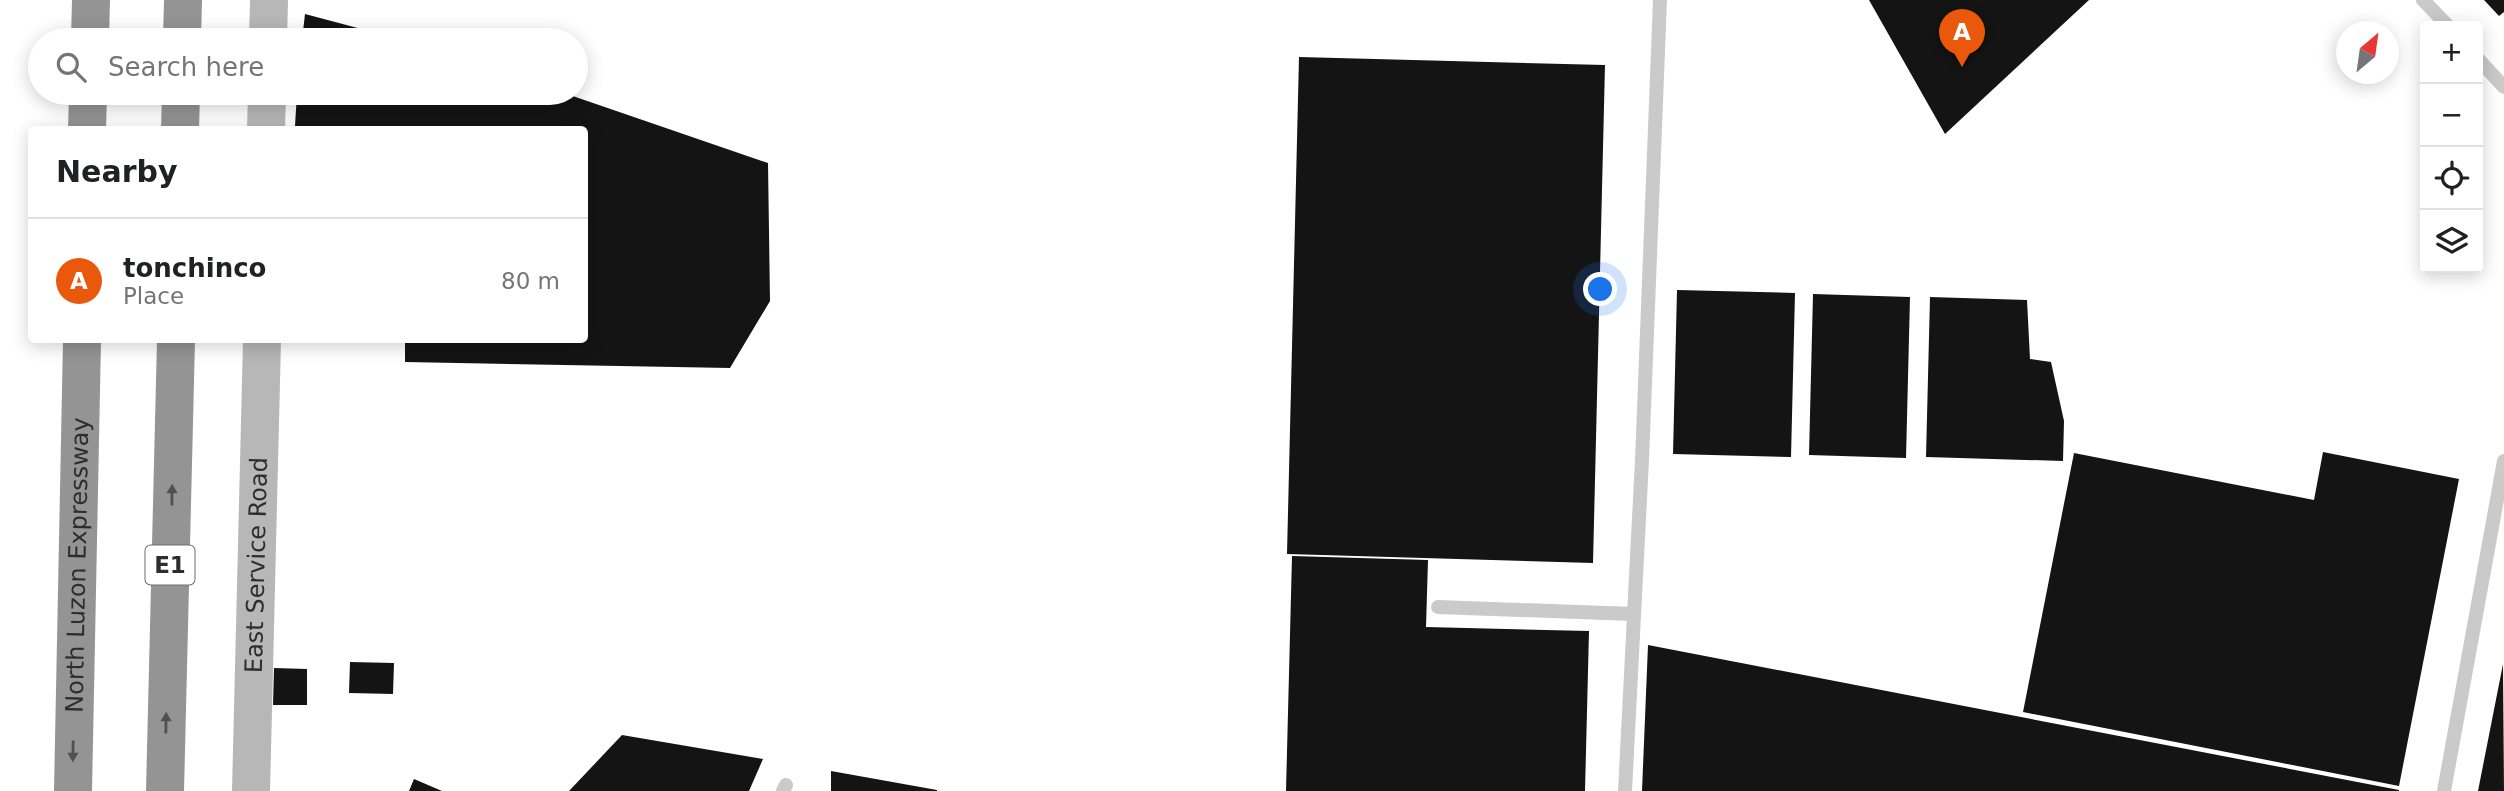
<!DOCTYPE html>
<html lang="en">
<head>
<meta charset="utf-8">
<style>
  body { margin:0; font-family:"DejaVu Sans",sans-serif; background:#f6f6f6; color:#202124 }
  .controls { position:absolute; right:21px; top:21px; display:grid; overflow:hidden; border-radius:7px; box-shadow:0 4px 18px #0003 }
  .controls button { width:63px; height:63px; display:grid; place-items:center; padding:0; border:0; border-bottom:2px solid #e0e0e0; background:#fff; color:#202124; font:35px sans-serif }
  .compass { position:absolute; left:2336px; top:21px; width:63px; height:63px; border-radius:50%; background:#fff; box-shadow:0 4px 18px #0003; rotate:29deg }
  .you { position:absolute; left:1601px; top:290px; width:24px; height:24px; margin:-18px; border:5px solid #fff; border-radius:50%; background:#1a73e8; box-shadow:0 0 0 10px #1a73e833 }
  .badge { display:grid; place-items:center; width:46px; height:46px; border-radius:50%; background:#ea580c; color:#fff; font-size:23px; font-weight:700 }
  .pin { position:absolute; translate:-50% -58px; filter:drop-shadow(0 2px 4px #0008) }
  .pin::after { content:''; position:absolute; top:37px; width:24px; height:21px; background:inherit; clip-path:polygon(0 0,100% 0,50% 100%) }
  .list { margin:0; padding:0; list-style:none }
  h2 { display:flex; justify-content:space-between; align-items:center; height:91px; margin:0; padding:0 28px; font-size:30px }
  h2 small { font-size:23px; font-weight:400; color:#757577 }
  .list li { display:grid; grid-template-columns:46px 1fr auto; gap:21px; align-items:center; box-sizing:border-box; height:126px; padding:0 28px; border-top:2px solid #e0e0e0 }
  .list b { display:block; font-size:26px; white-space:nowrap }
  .list p { margin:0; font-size:23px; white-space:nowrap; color:#757577 }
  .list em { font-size:23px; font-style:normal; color:#757577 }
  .icon { flex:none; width:38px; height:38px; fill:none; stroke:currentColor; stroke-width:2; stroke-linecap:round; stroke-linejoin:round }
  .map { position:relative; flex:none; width:2504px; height:791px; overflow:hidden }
  .search { position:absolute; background:#fff; box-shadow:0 4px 18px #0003; left:28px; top:28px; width:560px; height:77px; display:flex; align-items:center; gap:18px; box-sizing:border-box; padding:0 24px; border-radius:38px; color:#757577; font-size:26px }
  .panel { position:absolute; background:#fff; box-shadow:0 4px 18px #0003; left:28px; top:126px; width:560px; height:217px; border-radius:7px }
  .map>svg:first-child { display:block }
  .building { fill:#141414 }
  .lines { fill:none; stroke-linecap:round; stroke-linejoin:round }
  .lane { stroke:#cacaca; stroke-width:14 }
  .secondary { stroke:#b7b7b7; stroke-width:38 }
  .highway { stroke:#949494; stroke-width:38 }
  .oneway { fill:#515151 }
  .labels { text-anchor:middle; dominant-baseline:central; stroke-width:7; stroke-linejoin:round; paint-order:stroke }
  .shield { fill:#fff; stroke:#6c6c6c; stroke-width:2 }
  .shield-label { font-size:23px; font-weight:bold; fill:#2d2d2d }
  .street-label { font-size:24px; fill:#2d2d2d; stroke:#fff }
</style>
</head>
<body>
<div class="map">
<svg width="2504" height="791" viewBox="0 0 2504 791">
  <rect width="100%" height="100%" fill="#fff"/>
  <!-- building -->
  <path class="building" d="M1869,0h220l-144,134z
    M2484,0h20v12l-5,4z
    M305,14l94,25v1h-97z
    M1299,57l306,8 -12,498 -306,-9z
    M297,93h267l204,70 2,138 -40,67 -325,-6v-22h179v-210h-282l-7,-4z
    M1677,290l118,3 -4,164 -118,-3z
    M1813,294l97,3 -4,161 -97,-3z
    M1930,297l97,3 3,59 21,3 13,59 -1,40 -137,-4z
    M2323,452l136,27 -60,307 -376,-74 51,-259 240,47z
    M1292,556l136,4 -2,67 163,4 -4,160h-299z
    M1648,645l751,145v1h-757z
    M350,662l44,1 -1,31 -44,-1z
    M2503,664l1,127h-26z
    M274,668l33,1v36h-34z
    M622,735l141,24 -14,32h-180z
    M831,771l106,19v1h-106z
    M414,779l28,12h-33z"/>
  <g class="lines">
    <!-- lane -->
    <path class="lane" d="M2423,0l25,26
      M2478,59l26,28
      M1438,607l196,7
      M783,791l3,-6
      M1625,791l17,-331 18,-460
      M2444,791l60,-330"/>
    <!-- secondary -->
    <g class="secondary">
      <path d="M268,40l1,-40"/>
      <path d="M266,130l1,-37"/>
      <path id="s1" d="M251,791l11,-451"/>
    </g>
    <!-- highway -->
    <g class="highway">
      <path d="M90,40l1,-40"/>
      <path d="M182,40l1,-40"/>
      <path d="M87,130l1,-37"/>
      <path d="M180,130l1,-37"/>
      <path id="s2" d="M73,791l9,-451"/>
      <path d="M165,791l11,-451"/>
    </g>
  </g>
  <!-- one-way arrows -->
  <defs><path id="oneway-solid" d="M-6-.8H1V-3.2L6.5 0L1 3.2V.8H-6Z" transform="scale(1.75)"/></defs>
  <g class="oneway">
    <use href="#oneway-solid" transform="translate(172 495) rotate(-89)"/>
    <use href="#oneway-solid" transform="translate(166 723) rotate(-89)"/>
    <use href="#oneway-solid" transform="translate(73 751) rotate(91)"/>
  </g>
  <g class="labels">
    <!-- shield labels -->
    <rect class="shield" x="145.5" y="545.5" width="49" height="39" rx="5"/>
    <g class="shield-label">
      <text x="170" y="565">E1</text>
    </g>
    <!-- street labels -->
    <g class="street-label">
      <text stroke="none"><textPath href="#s2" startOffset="226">North Luzon Expressway</textPath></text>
      <text stroke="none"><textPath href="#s1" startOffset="226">East Service Road</textPath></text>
    </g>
  </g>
</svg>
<div class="controls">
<button>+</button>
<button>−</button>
<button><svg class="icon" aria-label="locate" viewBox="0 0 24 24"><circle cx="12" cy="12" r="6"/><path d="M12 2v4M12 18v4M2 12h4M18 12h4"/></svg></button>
<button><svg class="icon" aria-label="layers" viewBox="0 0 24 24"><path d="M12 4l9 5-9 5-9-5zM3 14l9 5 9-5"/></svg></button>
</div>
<svg class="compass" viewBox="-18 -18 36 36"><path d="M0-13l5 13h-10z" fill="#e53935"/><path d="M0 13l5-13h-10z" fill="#757577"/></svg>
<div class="you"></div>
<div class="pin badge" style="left:1962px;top:67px">A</div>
<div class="search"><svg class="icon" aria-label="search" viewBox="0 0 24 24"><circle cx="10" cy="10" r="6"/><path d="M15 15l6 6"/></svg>Search here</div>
<section class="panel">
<h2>Nearby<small></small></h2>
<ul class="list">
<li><span class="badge">A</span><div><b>tonchinco</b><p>Place</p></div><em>80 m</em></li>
</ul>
</section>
</div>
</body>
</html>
